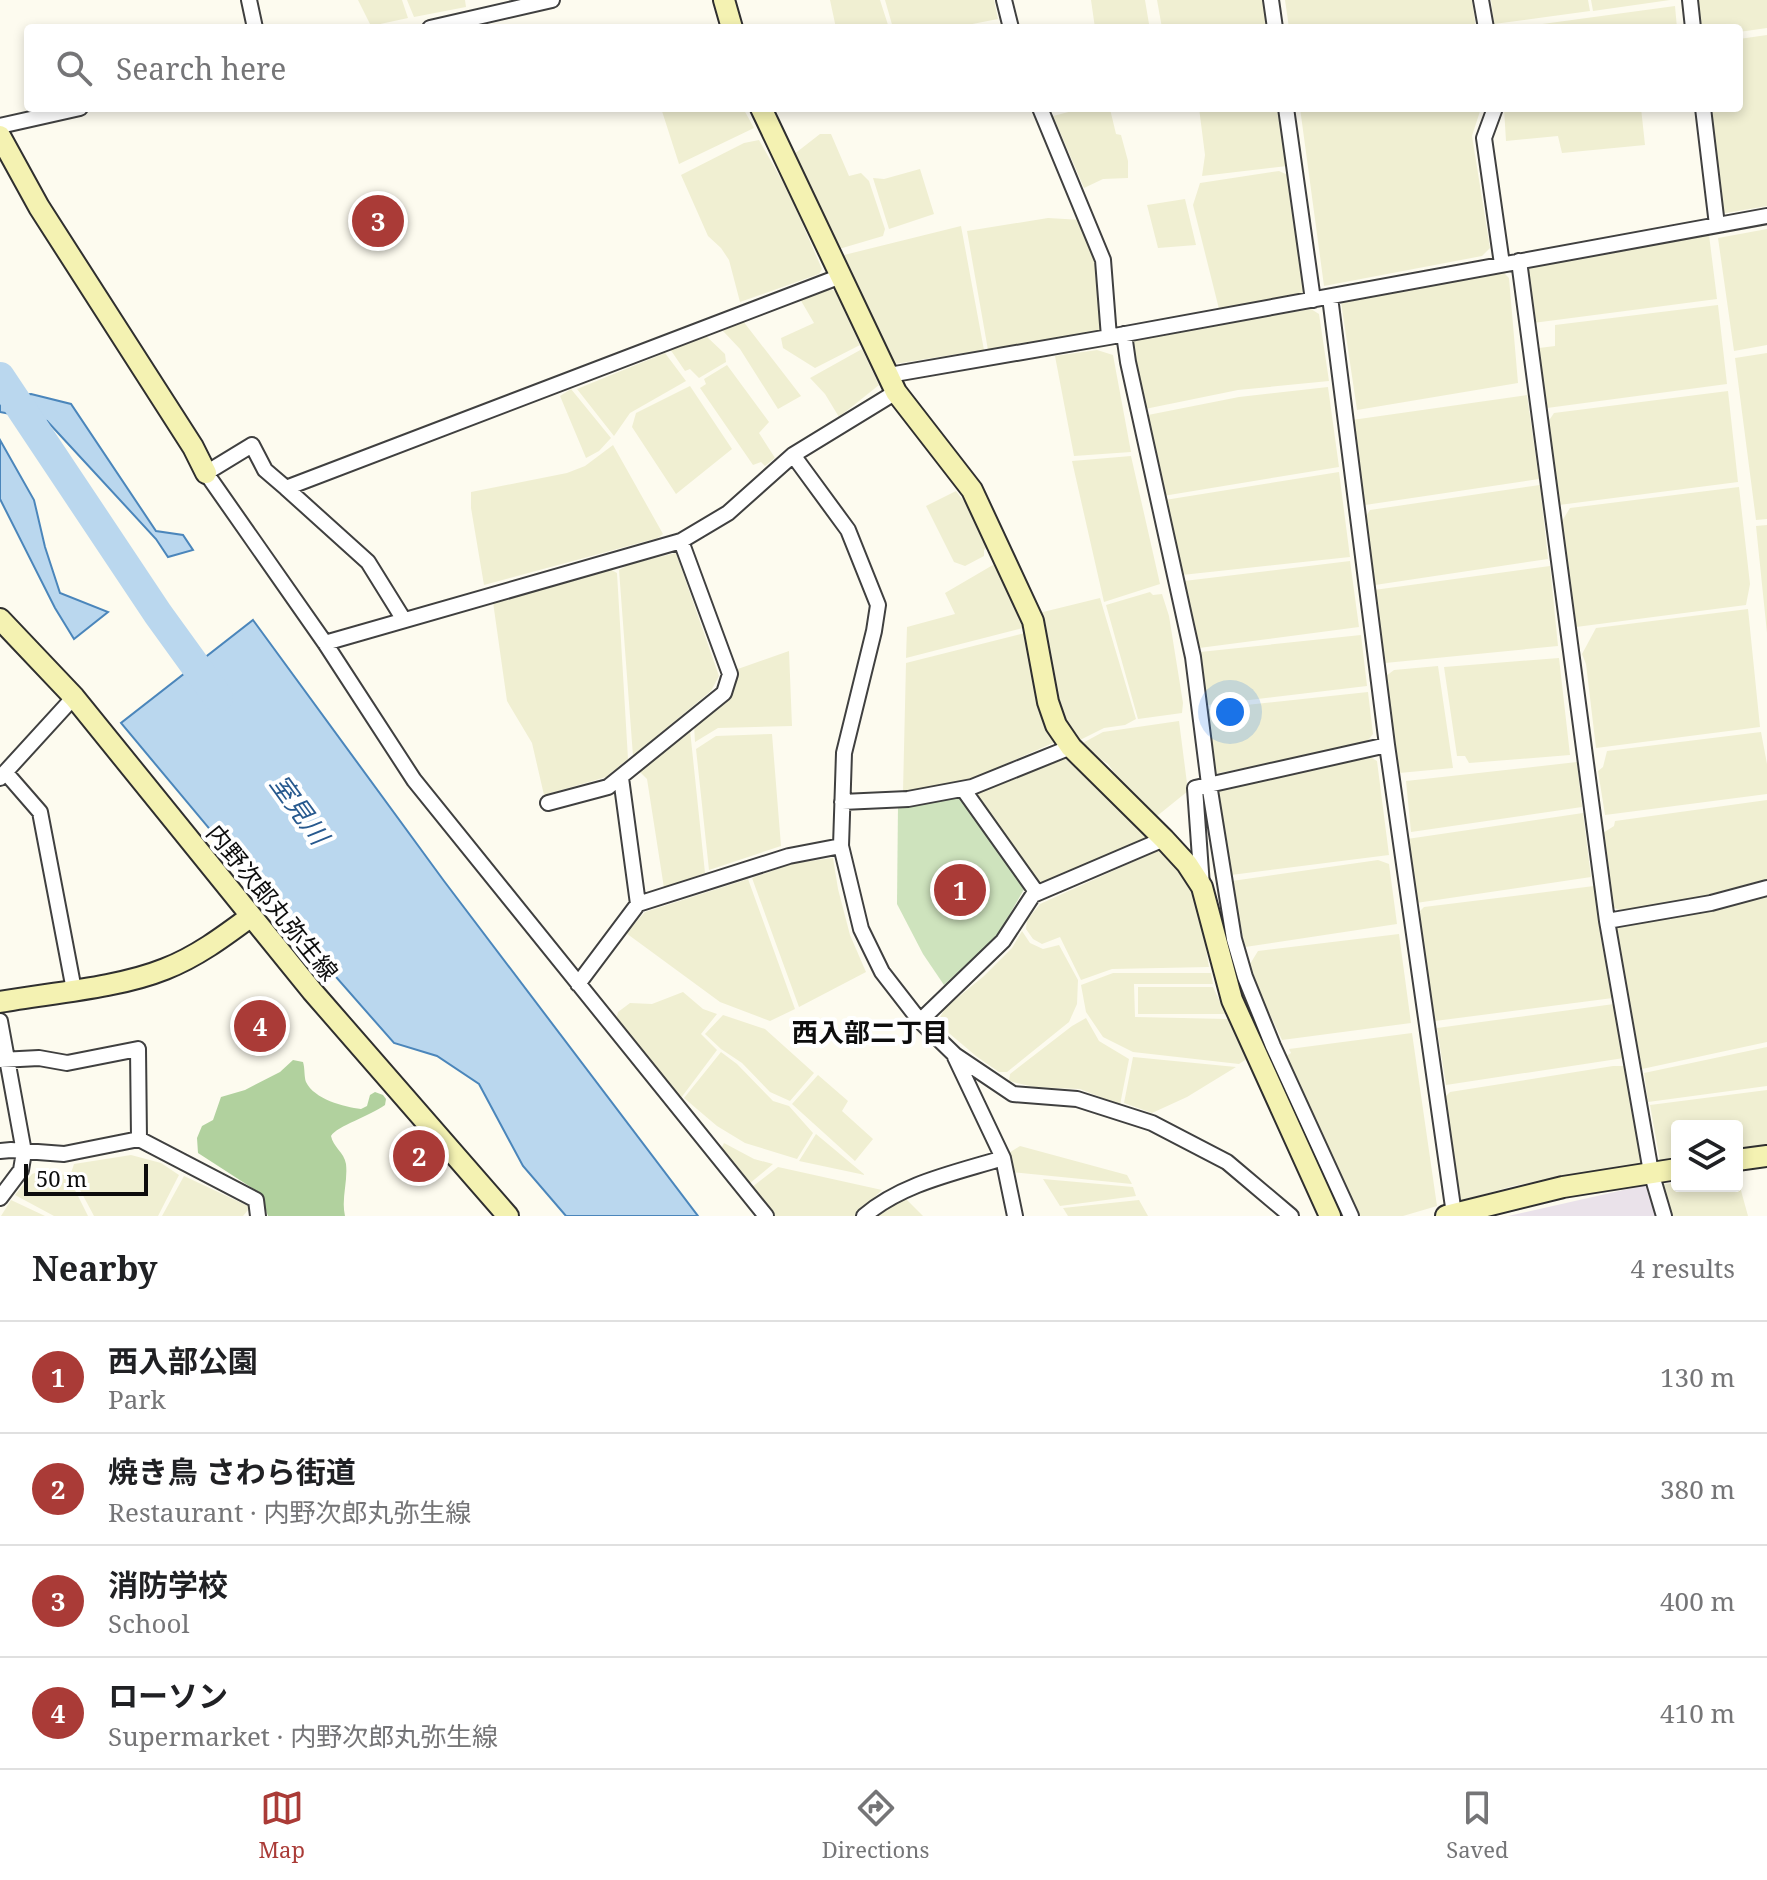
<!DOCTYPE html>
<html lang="en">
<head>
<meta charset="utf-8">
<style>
  body { margin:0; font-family:"Noto Serif","Noto Sans JP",serif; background:#f6f6f6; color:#202124 }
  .controls { position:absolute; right:24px; bottom:24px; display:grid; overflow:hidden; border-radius:8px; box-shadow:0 4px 12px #0003 }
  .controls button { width:72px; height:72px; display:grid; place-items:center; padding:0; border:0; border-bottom:2px solid #e0e0e0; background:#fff; color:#202124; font:40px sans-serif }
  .scale { position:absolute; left:24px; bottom:20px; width:124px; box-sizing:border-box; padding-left:8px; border:4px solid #0d0d0d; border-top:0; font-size:22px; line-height:28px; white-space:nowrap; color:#0d0d0d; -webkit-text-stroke:6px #fff; paint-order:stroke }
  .you { position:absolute; left:1230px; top:712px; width:28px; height:28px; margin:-20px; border:6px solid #fff; border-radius:50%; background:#1a73e8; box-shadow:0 0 0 12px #1a73e833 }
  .badge { display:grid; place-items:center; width:52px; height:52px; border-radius:50%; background:#aa3b37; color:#fff; font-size:26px; font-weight:700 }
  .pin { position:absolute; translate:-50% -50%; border:4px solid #fff; box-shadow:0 2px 8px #0006 }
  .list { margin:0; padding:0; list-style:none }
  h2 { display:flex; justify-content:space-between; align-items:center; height:104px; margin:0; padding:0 32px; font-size:34px }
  h2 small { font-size:26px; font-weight:400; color:#757577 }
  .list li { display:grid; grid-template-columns:52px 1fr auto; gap:24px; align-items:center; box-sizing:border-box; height:112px; padding:0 32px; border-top:2px solid #e0e0e0 }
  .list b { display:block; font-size:30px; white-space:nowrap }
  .list p { margin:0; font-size:26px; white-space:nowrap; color:#757577 }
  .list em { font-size:26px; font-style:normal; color:#757577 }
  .icon { flex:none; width:44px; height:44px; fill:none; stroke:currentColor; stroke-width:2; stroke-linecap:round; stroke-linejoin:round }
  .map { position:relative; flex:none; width:1767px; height:1216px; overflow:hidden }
  .search { position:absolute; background:#fff; box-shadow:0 4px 12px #0003; left:24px; right:24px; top:24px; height:88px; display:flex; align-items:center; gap:20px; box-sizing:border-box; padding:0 28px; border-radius:8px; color:#757577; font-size:30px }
  .sheet { height:552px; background:#fff }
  nav { display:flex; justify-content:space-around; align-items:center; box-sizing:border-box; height:112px; border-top:2px solid #e0e0e0; background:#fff; font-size:22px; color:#757577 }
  nav a { display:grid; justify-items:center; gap:4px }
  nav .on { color:#aa3b37 }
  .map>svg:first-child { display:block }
  .industrial { fill:#eae2ea }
  .farmland { fill:#f0efd2 }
  .green { fill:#cee3bd }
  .forest { fill:#b1d19e }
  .water { fill:#bad7ee; stroke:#4b86bb; stroke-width:2 }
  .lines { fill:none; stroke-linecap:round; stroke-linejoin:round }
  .river { stroke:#bad7ee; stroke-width:30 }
  .street-casing { stroke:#404040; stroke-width:18 }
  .secondary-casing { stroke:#2f2f2f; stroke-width:24 }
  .street { stroke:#fff; stroke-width:14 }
  .secondary { stroke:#f4f2b2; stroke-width:20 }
  .labels { text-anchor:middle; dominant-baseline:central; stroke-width:8; stroke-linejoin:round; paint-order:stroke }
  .street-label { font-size:24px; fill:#0d0d0d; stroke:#fff }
  .water-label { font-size:26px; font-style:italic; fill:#27598e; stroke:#fff }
  .neighbourhood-label { font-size:26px; font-weight:bold; fill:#0d0d0d; stroke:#fff }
</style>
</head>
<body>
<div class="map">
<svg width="1767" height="1216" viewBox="0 0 1767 1216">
  <rect width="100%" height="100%" fill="#fdfbef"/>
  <!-- industrial -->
  <path class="industrial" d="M1650,1184l9,32h-151z"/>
  <!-- farmland -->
  <path class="farmland" d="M358,0h44l6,18 -37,8z
    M407,0h58l1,7 -52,10z
    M830,0h50l9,28h-53z
    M885,0h109l4,19 -46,9h-59z
    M1091,0h54l4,24 -20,4h-34z
    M1157,0h109l3,26 -107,2z
    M1285,0h187l4,28h-187z
    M1491,0h97l2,11 -96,13z
    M1591,0h79l-77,11z
    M1697,0h70v28l-28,4v-4h-40z
    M1675,6l2,22h-165z
    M1767,35v171l-47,8 -11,-106h30v-69z
    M661,108h82l11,20 -75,36z
    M1084,108l26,1 6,25 5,1 7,26v17l-25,1 -19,9 -31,-72z
    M1199,108h80l8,58 -85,10 3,-21z
    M1300,108h181l-9,28 18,112 -8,8 -158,30z
    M1504,108h137l4,37 -83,8 -4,-17 -52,5z
    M820,134h11l18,42 12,-3 8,8 16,48 -2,7 -44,13 -46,-94z
    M759,140l30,53 33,76 -3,5 -79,28 -11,-42 -8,-12 -13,-12 -27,-61 63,-32z
    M920,169l14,45 -45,15 -16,-51 11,1z
    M1279,171l11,5 14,113 -2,5 -83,15 -26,-104 7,-22z
    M1185,199l11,46 -38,3 -11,-43z
    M1048,218l34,2 15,44 6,67 -115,19 -21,-119z
    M961,226l23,124 -90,14 -50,-109z
    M1767,229v116l-33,6 -16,-113z
    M1709,235l8,64 -184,24 -5,-53 2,-4z
    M1501,270l8,8 9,105 -161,27 -16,-108z
    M827,288l8,3 25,54 -45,23 -32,-20 -2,-10 33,-15 -14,-24z
    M1718,305l9,79 -180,24 -8,-60 16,-2v-21z
    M1311,309l8,5 10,67 -91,9 -93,19 -13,-68z
    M743,321l58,75 -23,13 -38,-60 -17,-18z
    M705,335l20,19 1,8 -27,16 -9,-9 -5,2 -15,-22z
    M862,349l17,36 -40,32 -14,-23 -15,-16z
    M1097,350l16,5 18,97 -57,4 -19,-100z
    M665,353l21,28 -56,32 -16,23 -37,-47z
    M1767,353v166l-11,1 -21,-162z
    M727,365l42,57 -10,11 16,25 -10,8 -4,-4 -8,3 -53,-77 6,-4 -2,-5z
    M690,386l42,63 -56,45 -44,-67 4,-14z
    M1328,387l11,80 -176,29 -15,-81 91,-18z
    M571,389l40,49 -12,13 -13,7 -26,-62z
    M1728,391l10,91 -179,23 -11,-83 6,-9z
    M1527,395l12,84 -174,26 -13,-85z
    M613,445l50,89 -5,4 -174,47 -13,-77v-16l96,-19 18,-7z
    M1131,456l29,128 -56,18 -32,-141z
    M1339,472l11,85 -168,18 -17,-75z
    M1540,485l8,74 -173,26 -10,-67 5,-8z
    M1739,487l11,97 -4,21 -170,22 -14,-106 8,-13z
    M956,491l14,18 18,37 -4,4v6l-19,10 -11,-4 -28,-56z
    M1767,525v108l-11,-107z
    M676,553l43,123 -8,15 -78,65 -14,-186 10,-6z
    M1350,561l9,66 -160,21 -15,-67z
    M998,562l29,65 -121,31 1,-31 48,-13 -10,-21z
    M1550,566l8,80 -173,17 -11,-73z
    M608,568l9,5 11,186 -22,18 -62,18 -12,-52 -25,-42 -14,-99z
    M1150,592l3,3 9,-1 7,22 14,87 -1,10 -44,6 -32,-114z
    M1100,598l36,121 -11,6 -21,3 -28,14 -18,-39 -19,-90z
    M1748,609l12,118 -164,21 -10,-84 -4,-10 14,-26z
    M1029,632l26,108 -2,3 -93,41 -57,8 3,-129z
    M1361,635l6,51 -159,19 -8,-53z
    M789,651l3,75 -74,2 -23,14 -1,-17 37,-32 4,-23z
    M1559,658l11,97 -101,8 -4,-7h-8l-13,-89z
    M1438,666l15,102 -54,5 -13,-97 8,-6z
    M1368,692l5,42 -8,10 -151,30 -6,-65z
    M1179,721l9,70 -31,25 -31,-27 -18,-25 -29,-19 24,-13z
    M690,730l15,143 -41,15 -17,-109 -8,-8z
    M1761,732l6,32v30l-162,21 -7,-44 5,-4 4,-16z
    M772,734l9,112 -72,24 -13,-121 20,-13z
    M1062,755l86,77 -3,6 -106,47 -68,-91z
    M1367,755l10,6 12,94 -158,20 -14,-88z
    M1577,762l5,45 -171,25 -5,-51z
    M1767,800v79l-75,20 -73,11 -9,-4 -7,-73 11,-7 1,-5z
    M1583,813l8,64 -175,26 -9,-64z
    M1159,850l8,2 18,20 14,34 10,61 -97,2 -31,11 -21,-43 -18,7 -9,-5 -7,-10 1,-9 13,-16z
    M833,858l5,31 12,46 16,37 -67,35 -47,-129 42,-15z
    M1378,860l11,4 8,60 -152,23 -13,-66z
    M748,879l47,130 -25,12 -50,-19 -94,-69 19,-21z
    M1594,886l8,59 11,53 -178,23 -18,-107 7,-7z
    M1767,895v147l-125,27 -26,-140 6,-5z
    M1022,931l8,12 13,6 16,-4 19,35 -1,24 -8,18 -62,50h-8l-23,-16 -39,-33 8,-15 39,-32 28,-28z
    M1399,934l12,89 -129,17 -22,-47 -10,-29 8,-13z
    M1113,973h98l2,11h-79l1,33 93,2 20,39 -9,6 -106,-12 -30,-15 -17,-25 -5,-27z
    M1138,987h75l13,27h-88z
    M683,992l20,17 14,5 -16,20 16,16 -36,48 -65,-78 2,-8 12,-9 22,1z
    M1614,1004l10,54 -178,27 -9,-57z
    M723,1015l42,14 49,44 -24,28 -20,-9 -28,-29 -21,-14 -16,-15z
    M1086,1018l13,23 30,18 -9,46 -40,-16 -46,-2 -25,-6 1,-7 62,-48z
    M1412,1033l25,173 -34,10h-43l-75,-159 6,-4 -2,-4z
    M1767,1047v39l-119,16 -4,-29z
    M721,1052l16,12 36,37 16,5 24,27 -16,26 -52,-16 -28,-17 -33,-28z
    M1133,1057l103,10 -49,30 -35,16 -28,-10z
    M1613,1066h12l18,96 -3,4 -63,8 -64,12 -52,15 -3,-2 -14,-101 6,-6z
    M818,1075l30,26 -6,10 31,28 -18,22 -63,-57z
    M1767,1090v57l-30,4v-25h-60v33l-17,2 -10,-56z
    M816,1134l49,41 -66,-14z
    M724,1143l30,16 19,5 -24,20 -28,-35z
    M1020,1146l107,29 5,9 -122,-12 -3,-18z
    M131,1155l30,8 18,12 -21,41h-64l-23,-43 3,-9z
    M778,1167l104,23 -27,26h-81l-22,-29z
    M44,1170l24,6 20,40h-34l-39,-21 17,-21z
    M184,1176l64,30v4l-5,6h-81z
    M1737,1176l11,40h-76l-9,-32 14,-1v3h60z
    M1043,1179l90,8 3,9 -76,10z
    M904,1197l19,19h-47l15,-13z
    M11,1200l34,16h-44z
    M1139,1200l9,16h-80l-5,-8z"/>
  <!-- green -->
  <path class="green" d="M960,796l67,88 -29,51 -54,50 -21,-31 -26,-50 1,-100z"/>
  <!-- forest -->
  <path class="forest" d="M293,1060l10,2c2,6 1,15 3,20 8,17 38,25 55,27l6,-3 3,-11 5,-3 8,3 3,4 -1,6c-15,11 -48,21 -54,31 2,11 13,16 15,28 2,18 -5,35 -1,52h-77l-8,-23 -62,-40 -1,-15 5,-12 11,-6 8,-23 24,-7 35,-18z"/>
  <!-- water -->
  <path class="water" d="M31,394l40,10 85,127 27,4 10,15 -25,7 -12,-18 -109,-118 -47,-9v-15z
    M0,440l34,60 11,47 15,46 48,19 -34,27 -19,-31 -55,-109z
    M253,620l191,261 254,335h-132l-43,-50 -44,-82 -42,-28 -43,-13 -115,-131 -158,-189z"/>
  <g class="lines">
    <!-- river -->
    <path class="river" d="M0,377l158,237 60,83"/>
    <!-- street casing -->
    <g class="street-casing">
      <path id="street" d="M249,0l6,28
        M1004,0l7,28
        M1271,0l4,28
        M1481,0l5,28
        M1690,0l3,28
        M430,28l122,-28
        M1040,108l63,152 6,77
        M1286,108l27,192
        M1495,108l-11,30 18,126
        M1703,108l14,117
        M0,126l80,-18
        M1519,261l88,660 44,251 13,44
        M1330,297l57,448 67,469
        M1124,334l4,28 65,295 16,127 25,155 11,38 28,69 78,170
        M889,375l220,-38 658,-121
        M793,455l55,75 30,75 -4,26 -30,122 -3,93 20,83 21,43 38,49 35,34 58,39 64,5 75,24 75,39 64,54
        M286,488l82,74 36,58
        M325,643l356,-102 47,-28 65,-58 103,-63
        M6,773l34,39 34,178
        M0,778l74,-81
        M621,778l17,126
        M963,789l74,104
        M842,802l66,-3 64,-12 99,-40
        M548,803l60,-16 116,-94 6,-19 -49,-133
        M1202,886l-7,-98 192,-43
        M1607,921l104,-18 56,-15
        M578,984l60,-80 151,-48 52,-10
        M0,1021l24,131 -3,18 -21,28
        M920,1021l83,-80 30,-46 131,-56
        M955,1057l48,101
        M0,1060l39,-2 28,5 71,-14 1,90 -75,15 -53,-4 -11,1
        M139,1139l117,61 2,16
        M766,1216l-352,-436 -89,-137 -119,-170 46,-28 13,25 21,18 555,-212
        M864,1216c39,-33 91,-43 139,-58l12,58"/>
    </g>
    <!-- secondary casing -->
    <g class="secondary-casing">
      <path id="secondary" d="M724,0l8,28
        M761,108l135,284 76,98 61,131 15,81 8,23 15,22 93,92 23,25 15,23 30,113 98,216
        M0,136l39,71 154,240 13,26
        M0,619l74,78 238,294 196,225
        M0,1002c51,-9 118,-14 165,-33 31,-12 58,-32 85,-52
        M1737,1160l30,-4
        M1446,1216l117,-29 114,-18"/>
    </g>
    <!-- street -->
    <use href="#street" class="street"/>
    <!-- secondary -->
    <use href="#secondary" class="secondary"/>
  </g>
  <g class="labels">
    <!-- street labels -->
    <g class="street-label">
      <text transform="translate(273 902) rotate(51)">内野次郎丸弥生線</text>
    </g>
    <!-- water labels -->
    <g class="water-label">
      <text transform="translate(300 809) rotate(54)">室見川</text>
    </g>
    <!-- neighbourhood labels -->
    <g class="neighbourhood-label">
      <text x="870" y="1032">西入部二丁目</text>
    </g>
  </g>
</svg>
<div class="controls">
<button><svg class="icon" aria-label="layers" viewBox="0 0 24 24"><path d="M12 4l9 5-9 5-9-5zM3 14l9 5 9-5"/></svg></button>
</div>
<div class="scale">50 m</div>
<div class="you"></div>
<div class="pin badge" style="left:960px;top:890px">1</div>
<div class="pin badge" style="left:419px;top:1156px">2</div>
<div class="pin badge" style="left:378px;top:221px">3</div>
<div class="pin badge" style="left:260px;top:1026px">4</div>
<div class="search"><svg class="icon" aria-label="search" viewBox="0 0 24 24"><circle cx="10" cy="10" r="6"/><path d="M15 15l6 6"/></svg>Search here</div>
</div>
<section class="sheet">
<h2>Nearby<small>4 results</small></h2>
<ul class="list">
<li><span class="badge">1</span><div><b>西入部公園</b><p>Park</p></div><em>130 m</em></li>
<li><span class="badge">2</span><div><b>焼き鳥 さわら街道</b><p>Restaurant · 内野次郎丸弥生線</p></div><em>380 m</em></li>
<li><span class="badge">3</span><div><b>消防学校</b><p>School</p></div><em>400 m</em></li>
<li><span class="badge">4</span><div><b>ローソン</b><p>Supermarket · 内野次郎丸弥生線</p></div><em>410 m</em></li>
</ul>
</section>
<nav>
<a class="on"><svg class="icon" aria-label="map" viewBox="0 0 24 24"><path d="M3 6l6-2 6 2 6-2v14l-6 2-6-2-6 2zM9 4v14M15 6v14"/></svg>Map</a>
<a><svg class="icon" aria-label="directions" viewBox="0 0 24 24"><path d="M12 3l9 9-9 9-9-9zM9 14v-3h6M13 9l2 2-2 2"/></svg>Directions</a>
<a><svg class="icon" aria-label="saved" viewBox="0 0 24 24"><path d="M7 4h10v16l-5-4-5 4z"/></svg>Saved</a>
</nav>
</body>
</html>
